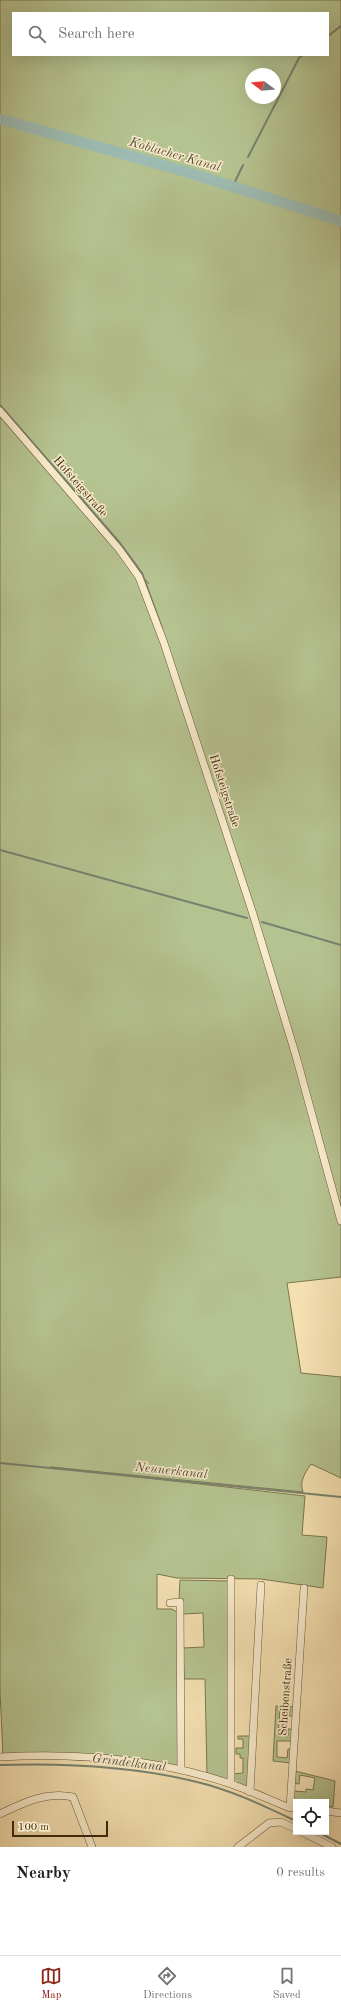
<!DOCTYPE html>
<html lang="en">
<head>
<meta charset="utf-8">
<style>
  body { margin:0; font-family:"Old Standard TT",serif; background:#f2f2f2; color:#202124 }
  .controls { position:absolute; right:12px; bottom:12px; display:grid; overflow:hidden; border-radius:0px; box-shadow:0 4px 16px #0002 }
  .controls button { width:36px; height:36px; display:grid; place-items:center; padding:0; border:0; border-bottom:1px solid #e0e0e0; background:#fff; color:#202124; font:20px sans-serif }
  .compass { position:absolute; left:245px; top:68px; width:36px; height:36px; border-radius:50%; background:#fff; box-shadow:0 4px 16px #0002; rotate:286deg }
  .scale { position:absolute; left:12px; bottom:10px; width:96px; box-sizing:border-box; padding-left:4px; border:2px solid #412b0c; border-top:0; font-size:11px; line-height:14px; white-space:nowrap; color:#412b0c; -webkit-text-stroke:3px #f8ebcc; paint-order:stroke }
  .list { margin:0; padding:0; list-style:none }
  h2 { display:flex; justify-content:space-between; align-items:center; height:52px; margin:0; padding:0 16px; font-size:17px }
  h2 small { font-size:13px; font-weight:400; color:#757577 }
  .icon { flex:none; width:22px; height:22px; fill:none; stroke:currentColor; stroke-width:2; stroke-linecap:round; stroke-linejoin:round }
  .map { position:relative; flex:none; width:341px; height:1847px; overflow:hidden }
  .search { position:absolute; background:#fff; box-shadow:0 4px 16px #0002; left:12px; right:12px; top:12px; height:44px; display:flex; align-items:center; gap:10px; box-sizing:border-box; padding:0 14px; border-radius:0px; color:#757577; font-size:15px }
  .sheet { height:108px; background:#fff }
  nav { display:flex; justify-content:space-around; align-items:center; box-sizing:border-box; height:56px; border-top:1px solid #e0e0e0; background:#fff; font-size:11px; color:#757577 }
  nav a { display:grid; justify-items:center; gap:2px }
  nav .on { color:#8f2418 }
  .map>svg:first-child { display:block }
  .green { fill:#b5c390; stroke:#7b774e; fill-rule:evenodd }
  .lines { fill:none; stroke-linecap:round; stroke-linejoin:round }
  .stream { stroke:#788270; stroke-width:2 }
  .river { stroke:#9dbcb3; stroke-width:11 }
  .street-casing { stroke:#6e5835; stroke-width:8 }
  .street { stroke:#f8ebcc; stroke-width:7 }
  .labels { text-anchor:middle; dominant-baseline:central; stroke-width:3; stroke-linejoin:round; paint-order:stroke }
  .street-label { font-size:12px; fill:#412b0c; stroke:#f8ebcc }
  .water-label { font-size:13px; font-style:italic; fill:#584f36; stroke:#f8ebcc }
</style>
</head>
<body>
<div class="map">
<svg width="341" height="1847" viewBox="0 0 341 1847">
  <rect width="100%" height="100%" fill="#f4e0b1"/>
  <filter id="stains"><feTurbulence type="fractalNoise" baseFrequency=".005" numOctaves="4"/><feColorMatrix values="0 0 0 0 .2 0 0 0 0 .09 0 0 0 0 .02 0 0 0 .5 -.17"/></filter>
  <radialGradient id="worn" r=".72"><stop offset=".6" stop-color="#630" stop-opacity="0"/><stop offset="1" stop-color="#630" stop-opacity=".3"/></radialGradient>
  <!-- green -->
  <path class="green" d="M0,0h341v1277l-54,6 14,90 40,4v101l-30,-14c-6,9 -12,17 -8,28l-252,-25 254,29 -3,39 25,2 -4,51 -62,-9 -84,-1 -20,-4v35h15l5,3 4,158 -45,-8 -133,-5 -3,-66v-1275l109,127 40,41 -149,-172zM13,13h315v42h-315zM251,74h24v24h-24z
    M180,1580l48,1v199l-21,-6 -2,-95h-21l-1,-31 21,-1 -1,-34 -20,1v-15h-4z
    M276,1706l19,1 -1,9h-5l1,-7h-10l-2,26 10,1v-7h5v12h-16v16l10,1 1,-9h4l-1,14 -18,-2z
    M238,1736h13l-3,52 -15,-6v-8l10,-1v-15h-3v-4h-4v-6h7v-9h-5z
    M295,1771l40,10 -2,26 -7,-1v-4l-33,1 1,-12 12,1v-3l7,1 2,-12 -15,-3 -1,9 -6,-1z"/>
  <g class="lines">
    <!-- stream -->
    <path class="stream" d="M328,36l13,-10
      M248,157l51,-99 4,-3
      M233,186l10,-21
      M0,405l120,138 22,30 20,55
      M0,850l247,68
      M262,922l79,23
      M0,1463l341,34
      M0,1765c66,-2 133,1 197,17 34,8 67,24 99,39
      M318,1832l23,12"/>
    <!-- river -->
    <path class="river" d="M0,119l187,53 154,49"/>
    <!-- street casing -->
    <g class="street-casing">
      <path id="street" d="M0,411l119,138 20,28 25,66 89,271 43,142 45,165
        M170,1603l10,-1 1,168
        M0,1757c76,-4 158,2 231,27 20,7 39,16 59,24h6
        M231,1784v-205
        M250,1792l11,-207
        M290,1808l14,-220
        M326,1811l15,2
        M0,1814c23,-11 46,-23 73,-17l19,50
        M302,1832l30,15
        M238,1847l31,-24 12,-1 15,7"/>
    </g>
    <!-- street -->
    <use href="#street" class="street"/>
  </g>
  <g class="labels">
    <!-- street labels -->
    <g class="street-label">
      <text transform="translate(80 487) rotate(49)">Hofsteigstraße</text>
      <text transform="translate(224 791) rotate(72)">Hofsteigstraße</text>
      <text transform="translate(286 1697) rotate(-86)">Scheibenstraße</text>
    </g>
    <!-- water labels -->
    <g class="water-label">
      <text transform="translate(175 155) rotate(16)">Koblacher Kanal</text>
      <text transform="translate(171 1471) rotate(6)">Neunerkanal</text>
      <text transform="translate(129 1763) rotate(7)">Grindelkanal</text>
    </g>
  </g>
  <rect width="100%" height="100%" filter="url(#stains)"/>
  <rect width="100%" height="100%" fill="url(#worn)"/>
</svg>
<div class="controls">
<button><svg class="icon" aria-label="locate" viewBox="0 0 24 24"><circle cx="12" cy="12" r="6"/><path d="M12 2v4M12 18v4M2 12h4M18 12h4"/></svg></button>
</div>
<svg class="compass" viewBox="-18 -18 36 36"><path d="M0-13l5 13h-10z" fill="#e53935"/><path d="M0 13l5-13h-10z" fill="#757577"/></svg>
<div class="scale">100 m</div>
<div class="search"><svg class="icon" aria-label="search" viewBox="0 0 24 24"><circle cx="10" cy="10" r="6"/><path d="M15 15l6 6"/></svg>Search here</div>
</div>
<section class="sheet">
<h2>Nearby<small>0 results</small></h2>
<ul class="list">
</ul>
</section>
<nav>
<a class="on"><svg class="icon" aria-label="map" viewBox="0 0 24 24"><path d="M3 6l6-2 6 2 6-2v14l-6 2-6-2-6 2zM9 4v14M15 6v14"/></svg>Map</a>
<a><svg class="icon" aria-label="directions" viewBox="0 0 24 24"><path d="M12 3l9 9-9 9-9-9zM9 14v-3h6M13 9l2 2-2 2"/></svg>Directions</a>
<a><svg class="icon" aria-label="saved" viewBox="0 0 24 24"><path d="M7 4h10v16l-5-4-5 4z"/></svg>Saved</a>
</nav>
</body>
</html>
